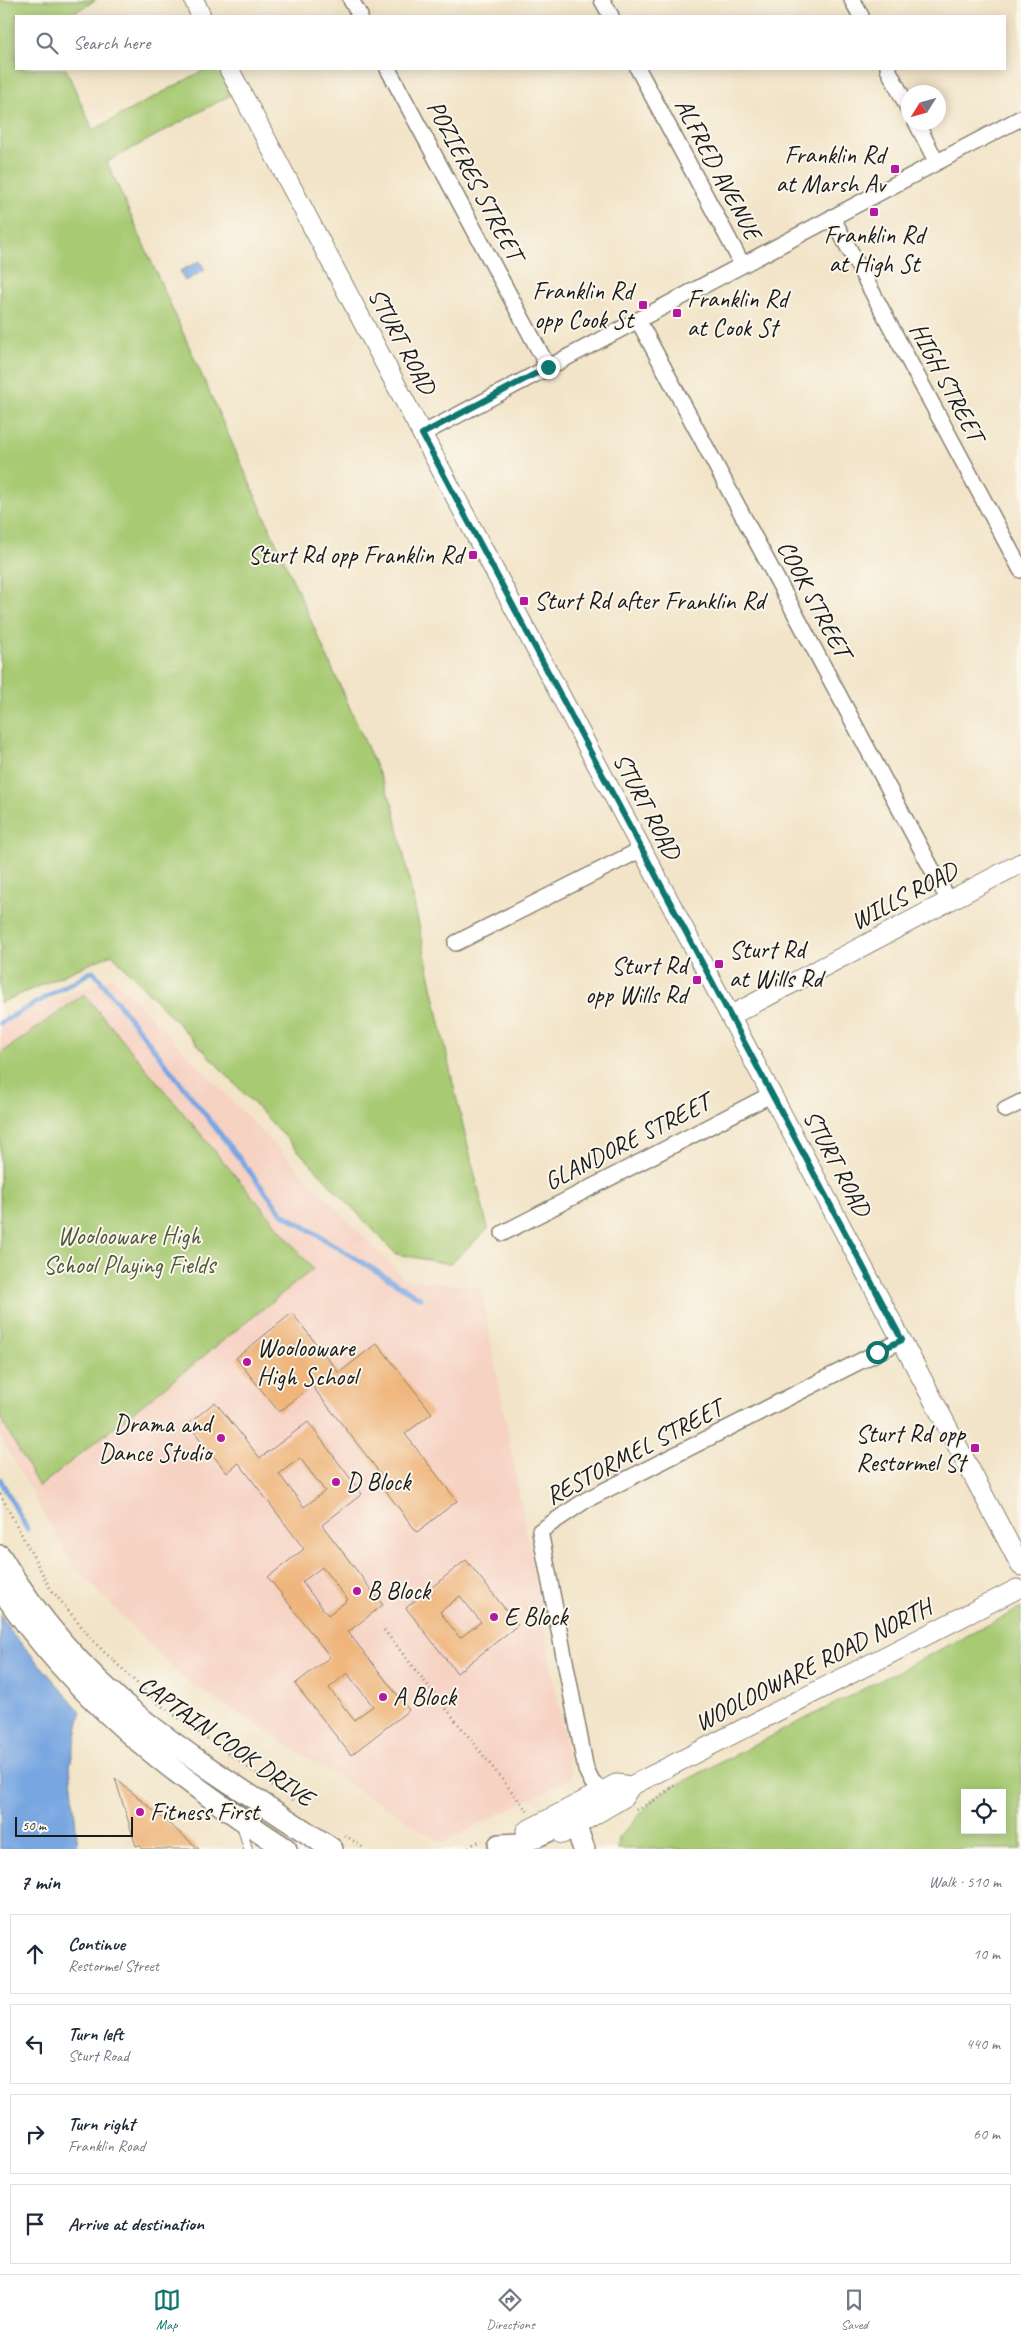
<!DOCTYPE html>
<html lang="en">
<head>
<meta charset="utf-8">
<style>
  body { margin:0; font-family:Caveat,sans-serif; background:#f6f6f7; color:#1f2937 }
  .controls { position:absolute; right:15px; bottom:15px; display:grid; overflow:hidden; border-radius:0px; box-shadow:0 2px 12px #0003 }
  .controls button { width:45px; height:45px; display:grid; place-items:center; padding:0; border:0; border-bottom:1px solid #e0e1e3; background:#fff; color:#1f2937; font:25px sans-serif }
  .compass { position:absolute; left:901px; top:85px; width:45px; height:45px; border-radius:50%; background:#fff; box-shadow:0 2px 12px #0003; rotate:233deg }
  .scale { position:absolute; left:15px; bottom:12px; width:118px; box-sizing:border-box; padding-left:5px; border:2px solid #1c1c1c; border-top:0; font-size:14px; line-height:18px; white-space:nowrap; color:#1c1c1c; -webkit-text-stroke:4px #fbf7ec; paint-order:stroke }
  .stop { position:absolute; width:15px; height:15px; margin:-11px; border:4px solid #0f766e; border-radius:50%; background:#fff }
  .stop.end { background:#0f766e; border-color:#fff; box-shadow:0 1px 5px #0008 }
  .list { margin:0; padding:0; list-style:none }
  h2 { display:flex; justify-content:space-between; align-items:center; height:65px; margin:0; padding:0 20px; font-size:21px }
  h2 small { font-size:16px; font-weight:400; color:#747a83 }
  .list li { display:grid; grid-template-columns:32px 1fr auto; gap:15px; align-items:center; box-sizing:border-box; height:80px; margin:0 10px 10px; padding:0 10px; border:1px solid #e0e1e3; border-radius:0px }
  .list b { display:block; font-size:19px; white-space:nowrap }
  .list p { margin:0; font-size:16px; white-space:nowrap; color:#747a83 }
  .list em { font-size:16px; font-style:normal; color:#747a83 }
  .icon { flex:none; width:28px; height:28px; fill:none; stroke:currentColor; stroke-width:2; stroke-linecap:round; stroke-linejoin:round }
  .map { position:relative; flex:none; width:1021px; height:1849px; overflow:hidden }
  .search { position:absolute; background:#fff; box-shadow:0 2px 12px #0003; left:15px; right:15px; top:15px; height:55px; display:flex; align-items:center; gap:12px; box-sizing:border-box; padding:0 18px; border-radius:0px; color:#747a83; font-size:19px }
  .sheet { height:425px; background:#fff }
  nav { display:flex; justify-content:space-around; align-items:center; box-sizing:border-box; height:70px; border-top:1px solid #e0e1e3; background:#fff; font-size:14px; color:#747a83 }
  nav a { display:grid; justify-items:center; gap:2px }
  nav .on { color:#0f766e }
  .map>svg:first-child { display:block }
  .built { fill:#f6d2c3 }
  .green { fill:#a7ca73; stroke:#627348; fill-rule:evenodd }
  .water { fill:#77a6e1; stroke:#4a617e }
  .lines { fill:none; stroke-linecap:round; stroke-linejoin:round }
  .stream { stroke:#77a6e1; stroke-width:5 }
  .building { fill:#efb57b; fill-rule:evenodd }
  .service-casing { stroke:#878072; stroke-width:10 }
  .minor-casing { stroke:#878072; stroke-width:18 }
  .tertiary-casing { stroke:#878072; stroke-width:21 }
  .secondary-casing { stroke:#878072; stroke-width:24 }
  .path { stroke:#878072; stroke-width:3; stroke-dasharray:1 4; stroke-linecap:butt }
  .service { stroke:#fff; stroke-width:8 }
  .minor { stroke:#fff; stroke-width:15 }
  .tertiary { stroke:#fff; stroke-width:19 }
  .secondary { stroke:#fff; stroke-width:21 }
  .route { stroke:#0f766e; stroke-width:6 }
  .poi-dot { fill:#b5179e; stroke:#fbf7ec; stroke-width:2 }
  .labels { text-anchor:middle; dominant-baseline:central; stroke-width:4; stroke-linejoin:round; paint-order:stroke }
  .poi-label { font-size:25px; fill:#1c1c1c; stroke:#fbf7ec; text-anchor:start }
  .street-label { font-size:25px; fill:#1c1c1c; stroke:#fbf7ec }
  .park-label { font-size:25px; fill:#4d593a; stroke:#fbf7ec }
</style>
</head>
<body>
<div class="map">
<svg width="1021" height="1849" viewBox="0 0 1021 1849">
  <rect width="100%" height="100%" fill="#fbf7ec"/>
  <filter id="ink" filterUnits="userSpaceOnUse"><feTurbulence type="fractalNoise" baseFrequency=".02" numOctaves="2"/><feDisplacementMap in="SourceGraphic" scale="10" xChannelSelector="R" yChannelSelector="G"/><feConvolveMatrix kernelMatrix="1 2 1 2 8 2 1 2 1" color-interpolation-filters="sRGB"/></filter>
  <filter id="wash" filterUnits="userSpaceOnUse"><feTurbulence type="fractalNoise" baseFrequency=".0096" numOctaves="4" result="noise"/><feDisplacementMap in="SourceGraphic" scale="20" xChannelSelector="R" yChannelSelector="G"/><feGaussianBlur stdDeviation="1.12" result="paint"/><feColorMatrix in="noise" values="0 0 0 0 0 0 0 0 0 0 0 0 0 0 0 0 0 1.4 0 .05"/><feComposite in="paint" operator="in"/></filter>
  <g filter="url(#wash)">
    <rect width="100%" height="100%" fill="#f2e4c8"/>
    <!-- built -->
    <path class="built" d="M112,977l293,302 76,9 91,490 -130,65 -260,-165 -109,-113 -73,-129v-414z"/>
    <!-- green -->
    <path class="green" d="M0,0h96l-28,16h-52v53h50l27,61 113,-61h23l11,21 -133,72 286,643 61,283 34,141 -38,35 -54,-10 -284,-300 -112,49z
      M84,994l229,275 -274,218 -39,-70v-363z
      M1021,1608v241h-403l1,-12 40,-43zM965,1793h37v37h-37z"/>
    <!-- water -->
    <path class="water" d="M200,261l5,9 -20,11 -5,-10z
      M0,1614l13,20 68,78 -11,54 8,83h-78z"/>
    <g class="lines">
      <!-- stream -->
      <path class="stream" d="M0,1023l93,-52 189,242 138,85
        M0,1479l27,50"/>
    </g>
    <g id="blocks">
      <!-- building -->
      <path class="building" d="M292,1313l47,60 38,-30 55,70 -27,21 52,67 -40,31 -38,-50 5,-4 -72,-92 -33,26 -43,-54z
        M215,1402l45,56 48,-36 54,72 -40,31 61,80 -35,27 61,78 -58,45 -56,-71 35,-27 -62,-80 36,-28 -65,-86 -12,10 -39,-49zM300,1458l25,33 -21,16 -25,-33zM322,1567l26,33 -20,15 -26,-33zM347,1673l26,33 -19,14 -25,-32z
        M466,1560l52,65 -61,48 -51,-65zM460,1596l21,26 -21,16 -20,-26z
        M115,1778l84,71h-58l-1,-4 -4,1z"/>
    </g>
  </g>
  <g filter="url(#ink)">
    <use href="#blocks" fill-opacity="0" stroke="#878072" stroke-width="1"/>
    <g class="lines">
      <!-- service casing -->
      <g class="service-casing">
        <path id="service" d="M241,1824l7,25"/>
      </g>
      <!-- minor casing -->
      <g class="minor-casing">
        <path id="minor" d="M351,0l9,16
          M602,0l9,16
          M852,0l9,16
          M388,69l160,298
          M638,69l104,195
          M888,69l20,39
          M916,122l20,39
          M832,217l189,353
          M638,320l311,581
          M422,434l599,-316
          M456,943l186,-94
          M1005,1110l16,-8
          M503,1233l269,-139
          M609,1797l-17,-15 -6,-12 -46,-239 46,-31 316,-160"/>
      </g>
      <!-- tertiary casing -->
      <g class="tertiary-casing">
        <path id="tertiary" d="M194,0l7,16
          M229,69l792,1497
          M730,1016l291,-153
          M526,1831l90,-47 15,2
          M562,1834l61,-36 8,-12 386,-197"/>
      </g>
      <!-- secondary casing -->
      <g class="secondary-casing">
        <path id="secondary" d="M0,1556c36,60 84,116 138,160 61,49 129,90 194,133
          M0,1587c75,113 174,189 286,262
          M499,1845l20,-1 34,-15 23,-2 8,22"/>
      </g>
      <!-- path -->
      <path class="path" d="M0,1494l50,94 45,55 64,61 137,98
        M384,1630l144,182
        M636,1810l19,-10 22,-17
        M345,1835l20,14
        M464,1849l18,-9"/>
      <!-- service -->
      <use href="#service" class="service"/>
      <!-- minor -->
      <use href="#minor" class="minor"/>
      <!-- tertiary -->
      <use href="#tertiary" class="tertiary"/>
      <!-- secondary -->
      <use href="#secondary" class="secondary"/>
    </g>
  </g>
  <g class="lines" filter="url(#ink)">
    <!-- route -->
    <path class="route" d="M548,367l-126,67 480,906 -25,12"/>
  </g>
  <!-- markers -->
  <g class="poi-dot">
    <rect x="890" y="164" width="10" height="10" rx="2.5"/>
    <rect x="869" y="207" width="10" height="10" rx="2.5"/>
    <rect x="638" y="300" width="10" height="10" rx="2.5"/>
    <rect x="672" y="308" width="10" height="10" rx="2.5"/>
    <rect x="468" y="550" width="10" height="10" rx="2.5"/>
    <rect x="519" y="596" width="10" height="10" rx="2.5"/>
    <rect x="714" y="959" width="10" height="10" rx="2.5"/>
    <rect x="692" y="975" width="10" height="10" rx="2.5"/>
    <circle cx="247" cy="1362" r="5"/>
    <circle cx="221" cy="1438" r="5"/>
    <rect x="970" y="1443" width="10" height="10" rx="2.5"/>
    <circle cx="336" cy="1482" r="5"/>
    <circle cx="357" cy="1591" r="5"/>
    <circle cx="494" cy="1617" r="5"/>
    <circle cx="383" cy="1697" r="5"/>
    <circle cx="140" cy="1812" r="5"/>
  </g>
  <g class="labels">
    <!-- poi labels -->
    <g class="poi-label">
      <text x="885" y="155" text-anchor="end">Franklin Rd<tspan x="885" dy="29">at Marsh Av</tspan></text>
      <text x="874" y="235" text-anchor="middle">Franklin Rd<tspan x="874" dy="29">at High St</tspan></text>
      <text x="633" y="291" text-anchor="end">Franklin Rd<tspan x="633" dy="29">opp Cook St</tspan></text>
      <text x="687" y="299">Franklin Rd<tspan x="687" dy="29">at Cook St</tspan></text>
      <text x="463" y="555" text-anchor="end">Sturt Rd opp Franklin Rd</text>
      <text x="534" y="601">Sturt Rd after Franklin Rd</text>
      <text x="729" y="950">Sturt Rd<tspan x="729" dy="29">at Wills Rd</tspan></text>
      <text x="687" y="966" text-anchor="end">Sturt Rd<tspan x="687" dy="29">opp Wills Rd</tspan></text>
      <text x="257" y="1348">Woolooware<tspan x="257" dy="29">High School</tspan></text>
      <text x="211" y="1424" text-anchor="end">Drama and<tspan x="211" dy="29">Dance Studio</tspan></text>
      <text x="965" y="1434" text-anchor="end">Sturt Rd opp<tspan x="965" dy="29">Restormel St</tspan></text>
      <text x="346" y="1482">D Block</text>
      <text x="367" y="1591">B Block</text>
      <text x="504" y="1617">E Block</text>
      <text x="393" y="1697">A Block</text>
      <text x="150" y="1812">Fitness First</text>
    </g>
    <!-- street labels -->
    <g class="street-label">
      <text transform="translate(718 169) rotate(62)">ALFRED AVENUE</text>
      <text transform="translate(475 180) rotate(62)">POZIERES STREET</text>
      <text transform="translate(402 341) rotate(62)">STURT ROAD</text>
      <text transform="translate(947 382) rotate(62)">HIGH STREET</text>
      <text transform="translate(814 599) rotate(62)">COOK STREET</text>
      <text transform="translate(647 806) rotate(62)">STURT ROAD</text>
      <text transform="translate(904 896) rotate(-28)">WILLS ROAD</text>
      <text transform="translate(627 1142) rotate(-27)">GLANDORE STREET</text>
      <text transform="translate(837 1163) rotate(62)">STURT ROAD</text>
      <text transform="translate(634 1452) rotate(-28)">RESTORMEL STREET</text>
      <text transform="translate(813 1665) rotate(-27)">WOOLOOWARE ROAD NORTH</text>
      <text transform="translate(226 1741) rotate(35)">CAPTAIN COOK DRIVE</text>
    </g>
    <!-- park labels -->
    <g class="park-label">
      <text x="129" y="1236">Woolooware High<tspan x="129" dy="29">School Playing Fields</tspan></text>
    </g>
  </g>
</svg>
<div class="controls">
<button><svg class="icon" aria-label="locate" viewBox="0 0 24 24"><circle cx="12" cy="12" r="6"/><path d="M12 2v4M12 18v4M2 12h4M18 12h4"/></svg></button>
</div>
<svg class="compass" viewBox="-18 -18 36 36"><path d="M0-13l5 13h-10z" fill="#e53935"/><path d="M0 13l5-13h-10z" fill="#747a83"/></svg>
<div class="scale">50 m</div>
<div class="stop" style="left:877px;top:1352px"></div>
<div class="stop end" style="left:548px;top:367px"></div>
<div class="search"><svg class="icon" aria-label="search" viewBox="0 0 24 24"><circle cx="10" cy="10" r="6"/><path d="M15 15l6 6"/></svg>Search here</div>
</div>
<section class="sheet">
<h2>7 min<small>Walk · 510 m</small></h2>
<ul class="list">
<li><svg class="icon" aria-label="ahead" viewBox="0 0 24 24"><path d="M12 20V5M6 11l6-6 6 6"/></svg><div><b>Continue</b><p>Restormel Street</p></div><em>10 m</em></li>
<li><svg class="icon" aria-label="left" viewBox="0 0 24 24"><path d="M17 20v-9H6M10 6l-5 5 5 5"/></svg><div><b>Turn left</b><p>Sturt Road</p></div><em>440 m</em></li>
<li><svg class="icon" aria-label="right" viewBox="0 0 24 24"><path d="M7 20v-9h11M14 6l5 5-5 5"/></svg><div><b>Turn right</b><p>Franklin Road</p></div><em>60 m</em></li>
<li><svg class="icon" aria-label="arrive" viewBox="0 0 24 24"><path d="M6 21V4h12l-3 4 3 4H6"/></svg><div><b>Arrive at destination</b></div></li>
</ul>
</section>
<nav>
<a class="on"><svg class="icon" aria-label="map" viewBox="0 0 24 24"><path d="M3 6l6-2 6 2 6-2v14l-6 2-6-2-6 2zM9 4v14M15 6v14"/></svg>Map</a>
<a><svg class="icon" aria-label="directions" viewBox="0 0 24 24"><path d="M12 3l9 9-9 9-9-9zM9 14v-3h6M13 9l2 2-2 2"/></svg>Directions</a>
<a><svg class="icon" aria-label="saved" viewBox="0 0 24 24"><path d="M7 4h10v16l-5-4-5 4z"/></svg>Saved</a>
</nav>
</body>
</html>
